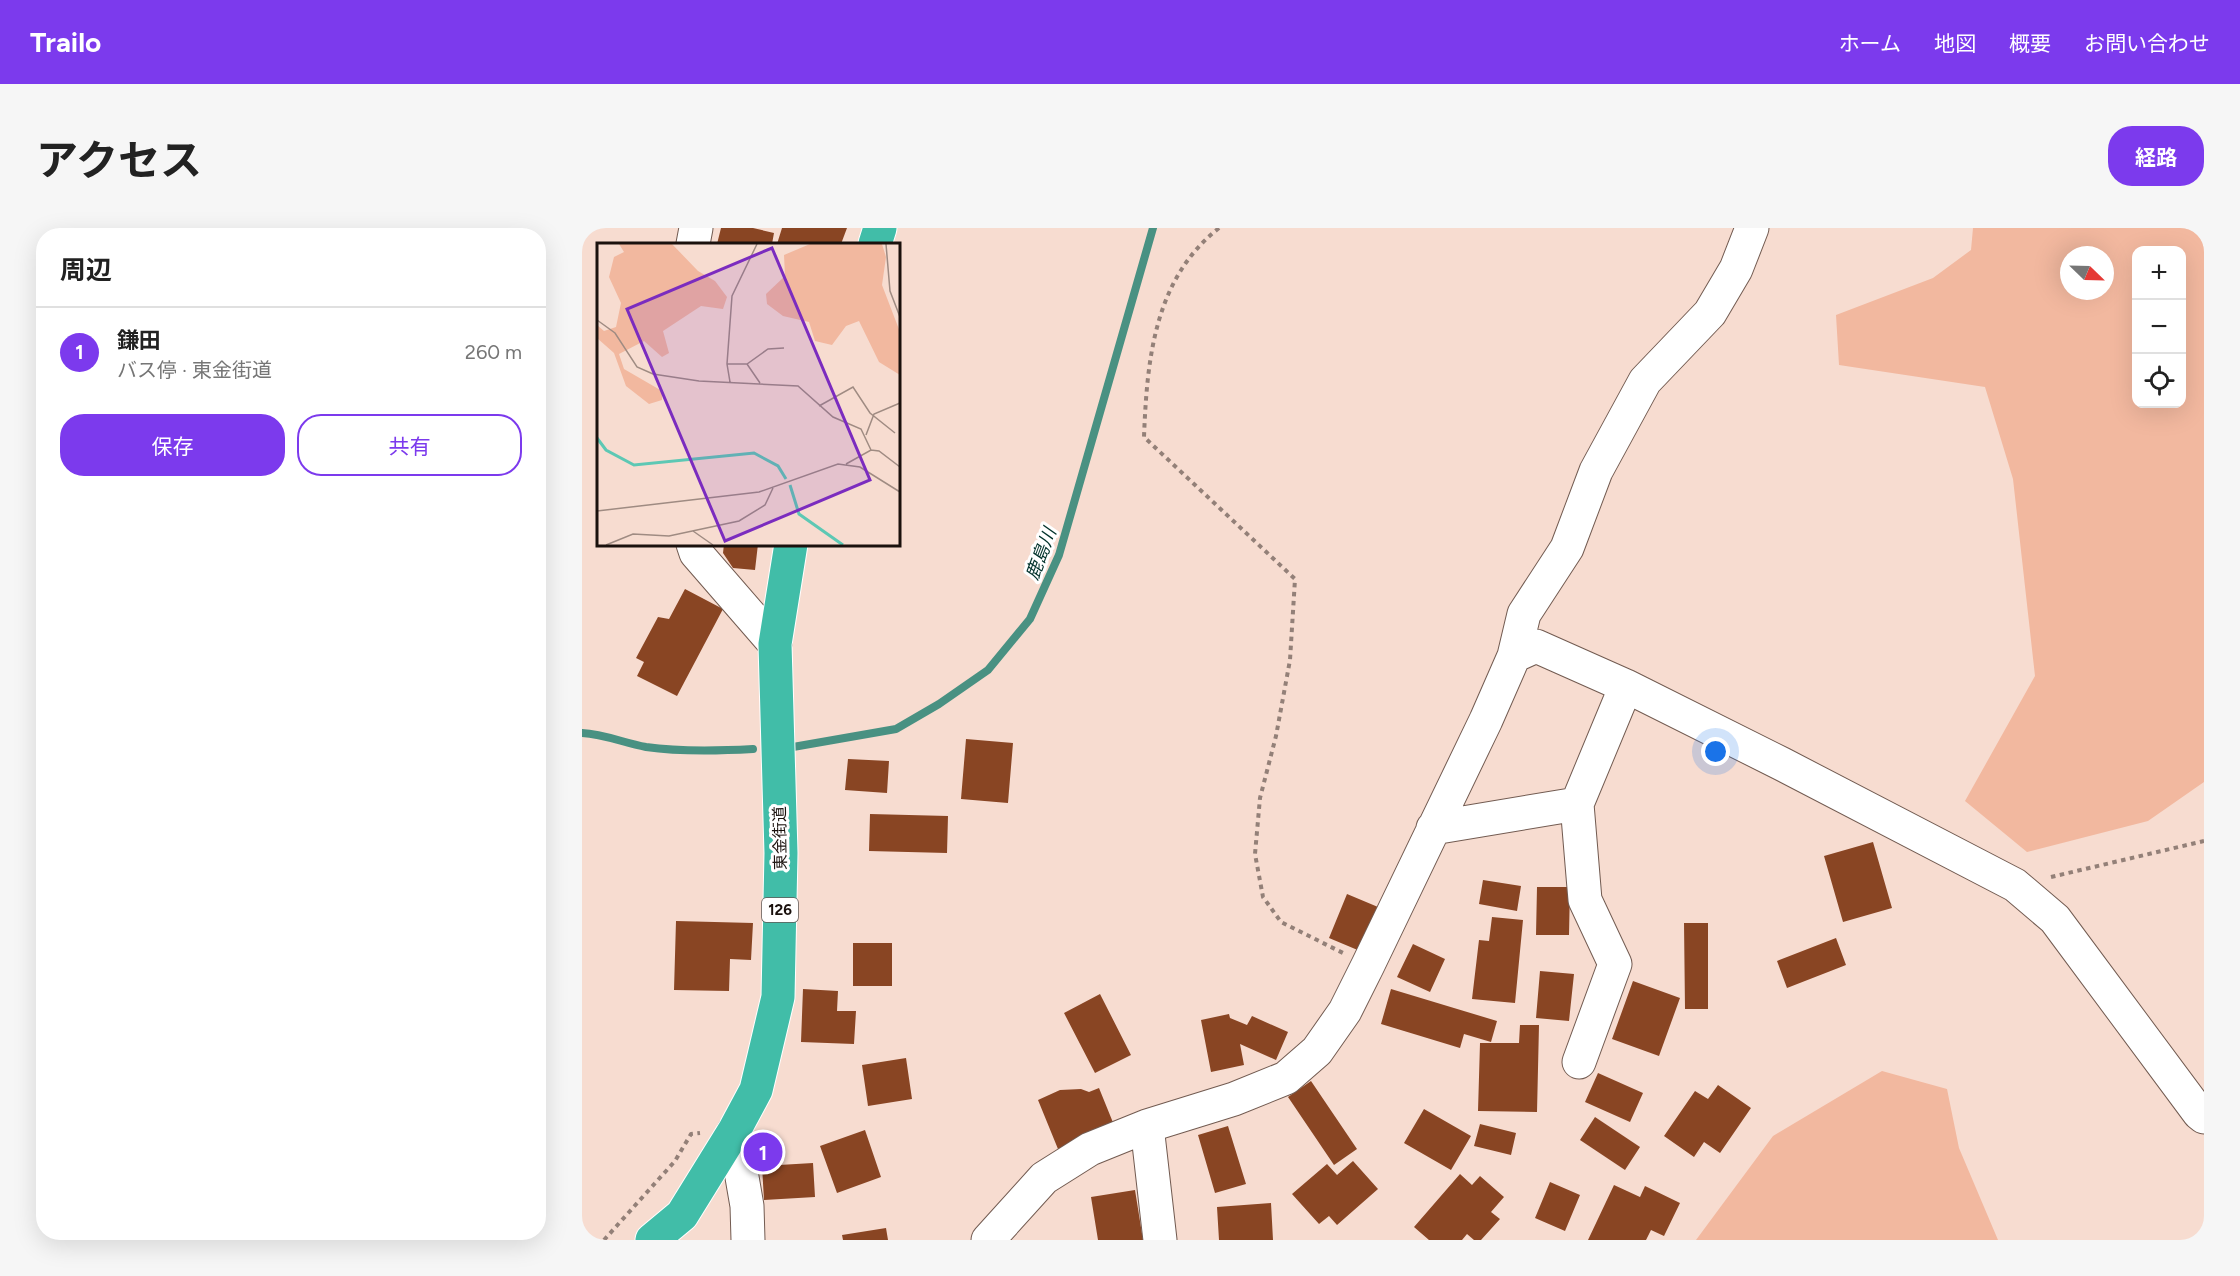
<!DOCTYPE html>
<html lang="ja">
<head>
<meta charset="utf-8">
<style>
  body { margin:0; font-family:Figtree,"Noto Sans JP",sans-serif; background:#f6f6f6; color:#222 }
  .controls { position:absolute; right:18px; top:18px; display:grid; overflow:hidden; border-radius:12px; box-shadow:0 6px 24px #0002 }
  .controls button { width:54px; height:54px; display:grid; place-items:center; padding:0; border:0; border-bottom:2px solid #e0e0e0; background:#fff; color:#222; font:30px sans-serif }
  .compass { position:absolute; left:1478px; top:18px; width:54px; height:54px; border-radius:50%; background:#fff; box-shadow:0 6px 24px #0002; rotate:113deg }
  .you { position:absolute; left:1134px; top:524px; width:21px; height:21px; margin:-15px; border:4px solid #fff; border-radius:50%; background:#1a73e8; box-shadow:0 0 0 9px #1a73e833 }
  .badge { display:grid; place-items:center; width:39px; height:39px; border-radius:50%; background:#7c3aed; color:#fff; font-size:20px; font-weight:700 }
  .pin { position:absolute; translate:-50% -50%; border:3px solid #fff; box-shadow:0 2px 6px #0006 }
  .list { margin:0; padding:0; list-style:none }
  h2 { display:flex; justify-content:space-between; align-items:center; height:78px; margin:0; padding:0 24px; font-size:26px }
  h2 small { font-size:20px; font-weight:400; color:#767676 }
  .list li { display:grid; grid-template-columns:39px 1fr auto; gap:18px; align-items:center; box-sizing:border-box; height:90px; padding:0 24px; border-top:2px solid #e0e0e0 }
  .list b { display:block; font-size:22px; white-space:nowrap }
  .list p { margin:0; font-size:20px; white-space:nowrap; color:#767676 }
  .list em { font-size:20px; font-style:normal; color:#767676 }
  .actions { display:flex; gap:12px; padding:18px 24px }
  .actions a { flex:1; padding:14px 0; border:2px solid #7c3aed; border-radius:24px; text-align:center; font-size:21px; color:#7c3aed }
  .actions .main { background:#7c3aed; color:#fff }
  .icon { flex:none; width:33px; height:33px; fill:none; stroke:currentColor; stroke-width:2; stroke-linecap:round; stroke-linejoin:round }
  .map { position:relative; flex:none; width:1622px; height:1012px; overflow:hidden; border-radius:24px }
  header { display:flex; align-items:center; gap:36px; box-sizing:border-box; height:84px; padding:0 30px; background:#7c3aed; color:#fff }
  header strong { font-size:28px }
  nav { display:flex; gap:33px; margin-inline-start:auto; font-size:21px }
  .intro { display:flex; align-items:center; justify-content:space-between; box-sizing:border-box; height:144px; padding:0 36px }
  h1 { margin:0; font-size:42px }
  .button { padding:15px 27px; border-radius:24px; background:#7c3aed; color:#fff; font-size:21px; font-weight:700 }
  main { display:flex; gap:36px; padding:0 36px }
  aside { flex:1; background:#fff; border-radius:24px; box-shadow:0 6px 24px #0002 }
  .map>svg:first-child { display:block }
  .green { fill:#f2b89f; fill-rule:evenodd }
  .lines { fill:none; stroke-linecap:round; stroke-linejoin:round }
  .stream { stroke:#499182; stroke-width:8 }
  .building { fill:#894523 }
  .minor-casing { stroke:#725b51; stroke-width:35 }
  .highway-casing { stroke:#fff; stroke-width:35 }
  .path { stroke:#938078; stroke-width:4; stroke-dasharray:4.5 4.5; stroke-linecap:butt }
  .minor { stroke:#fff; stroke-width:33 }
  .highway { stroke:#41bda8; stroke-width:33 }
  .labels { text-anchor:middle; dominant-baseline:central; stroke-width:6; stroke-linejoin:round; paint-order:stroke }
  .shield { fill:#fff; stroke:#5f5856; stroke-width:1.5 }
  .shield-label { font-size:15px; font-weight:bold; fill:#1a110d }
  .street-label { font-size:16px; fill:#1a110d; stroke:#fff }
  .water-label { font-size:18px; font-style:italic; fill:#00312a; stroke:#fff }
  .inset-river { fill:none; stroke:#5dc8b4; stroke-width:3 }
  .inset-road { fill:none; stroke:#9f8b82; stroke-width:1.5 }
  .view { fill:#7b2cbf; fill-opacity:0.15; stroke:#7b2cbf; stroke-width:3 }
  .inset-edge { fill:none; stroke:#1a110d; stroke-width:3 }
</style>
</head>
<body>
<header>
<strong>Trailo</strong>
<nav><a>ホーム</a><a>地図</a><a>概要</a><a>お問い合わせ</a></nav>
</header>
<div class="intro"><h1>アクセス</h1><a class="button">経路</a></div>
<main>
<aside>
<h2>周辺<small></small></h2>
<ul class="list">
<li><span class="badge">1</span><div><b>鎌田</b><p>バス停 · 東金街道</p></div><em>260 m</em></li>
</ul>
<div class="actions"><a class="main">保存</a><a>共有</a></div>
</aside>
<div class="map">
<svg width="1622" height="1012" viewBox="0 0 1622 1012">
  <rect width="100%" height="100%" fill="#f7dcd0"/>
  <!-- green -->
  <path class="green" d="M1391,0h231v554l-56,39 -121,31 -62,-51 70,-125 -22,-197 -28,-92 -146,-22 -3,-50 97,-37 38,-28zM1600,22v154h-46v-154zM1487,27h36v36h-36z
    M1300,843l65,18 12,59 39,92h-302l77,-104z"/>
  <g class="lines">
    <!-- stream -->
    <path class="stream" d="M0,505c22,1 42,10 64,14 35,5 71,4 107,2
      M211,519l103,-18 43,-25 49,-34 42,-51 29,-64 94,-327"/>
  </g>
  <!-- building -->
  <path class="building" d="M139,0h32l21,5 -2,11h-55z
    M200,0h65l-6,16h-64z
    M142,316h34l-3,26 -22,-2 -10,-15z
    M103,361l38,20 -46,87 -40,-20 7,-14 -8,-4 22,-41 11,2z
    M384,511l47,4 -5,60 -47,-4z
    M266,531l41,2 -2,32 -42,-3z
    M288,586l78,2 -1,37 -78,-2z
    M1291,614l19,66 -49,14 -19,-66z
    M901,652l38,6 -4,25 -38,-7z
    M955,659h33l-1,48h-33z
    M765,666l31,13 -18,44 -31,-13z
    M910,689l31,3 -8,83 -43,-4 7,-59 10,1z
    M94,693l77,2 -2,37 -21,-1 -1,32 -55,-1z
    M1102,695h24v86h-23z
    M1254,710l10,27 -59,23 -10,-27z
    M271,715h39v43h-39z
    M831,716l32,15 -15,33 -33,-15z
    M958,743l34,3 -5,47 -33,-3z
    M1051,753l47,17 -21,58 -47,-17z
    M221,761l35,2 -1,20h19l-2,33 -53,-2z
    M809,761l106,32 -6,21 -27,-8 -4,14 -79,-24z
    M518,766l31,61 -36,18 -31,-60z
    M647,786l1,4 17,7 5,-9 36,16 -12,28 -36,-16 4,21 -33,7 -10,-52z
    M938,797h19l-2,87 -59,-1 2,-68h39z
    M324,830l6,41 -44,7 -6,-41z
    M1016,845l45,20 -13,29 -45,-20z
    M729,853l46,68 -23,16 -46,-68z
    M1136,857l33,23 -31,45 -16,-11 -10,15 -30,-21 31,-45 13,8z
    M517,860l15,37 -56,24 -20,-49 22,-10 21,-1 8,3z
    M842,881l47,27 -20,34 -47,-27z
    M1013,889l45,30 -15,23 -45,-30z
    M898,896l36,9 -5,22 -37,-9z
    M646,898l18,58 -31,9 -17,-58z
    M283,902l16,47 -44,16 -17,-47z
    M771,933l25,28 -41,36 -8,-9 -10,8 -27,-30 35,-30 10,11z
    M231,935l2,34 -51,3 -2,-34z
    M878,946l12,11 8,-9 24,21 -13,15 9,7 -19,21h-7l-7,-6 -5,6h-33l-15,-13z
    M968,954l30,13 -15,36 -30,-13z
    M1032,957l26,12 5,-11 35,17 -16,33 -13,-6 -5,10h-58z
    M553,962l8,50h-45l-7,-43z
    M689,975l2,37h-54l-2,-33z
    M304,1000l2,12h-45l-1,-5z"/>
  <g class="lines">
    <!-- minor casing -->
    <g class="minor-casing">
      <path id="minor" d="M111,16l3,-16
        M111,316l3,9 79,91
        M932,428l22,-10 90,40 156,78 233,121 40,34 144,194 5,4
        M851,600l144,-24
        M997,834l36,-98 -30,-64 -8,-96 49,-118
        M565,898l13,114
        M152,903l13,75 1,34
        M406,1012l56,-62 46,-29 57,-23 87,-27 52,-21 31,-27 28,-40 23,-46 118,-245 28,-64 10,-42 43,-66 29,-77 49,-90 65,-68 26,-44 16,-41"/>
    </g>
    <!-- highway casing -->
    <g class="highway-casing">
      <path id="highway" d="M293,16l5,-16
        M70,1012l30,-25 52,-84 22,-41 22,-93 3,-144 -6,-209 16,-100"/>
    </g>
    <!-- path -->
    <path class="path" d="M637,0c-65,51 -72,132 -75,209l151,142 -5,81 -14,76 -16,62 -5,56 8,43 18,25 62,31
      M1469,649l153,-36
      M22,1012l71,-79 16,-27 9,-1"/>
    <!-- minor -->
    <use href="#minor" class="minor"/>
    <!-- highway -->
    <use href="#highway" class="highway"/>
  </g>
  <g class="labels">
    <!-- shield labels -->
    <rect class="shield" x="180" y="670" width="36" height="24" rx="4.5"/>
    <g class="shield-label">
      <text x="198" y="682">126</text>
    </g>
    <!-- street labels -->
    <g class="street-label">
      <text transform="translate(198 610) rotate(-91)">東金街道</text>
    </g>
    <!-- water labels -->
    <g class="water-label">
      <text transform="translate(459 326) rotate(-69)">鹿島川</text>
    </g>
  </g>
  <!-- overview -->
  <g transform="translate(15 15)">
    <rect width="303" height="303" fill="#f7dcd0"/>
    <path d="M22,1h53l26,27 17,10 12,16 -4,12 -22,-3 -38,25 6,22 -7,4 -18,-16 -25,13 5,15 38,22v9l-13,4 -23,-18 -12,-33 -17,-15v-13l7,6 12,-4 5,-24 -12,-26 5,-20 10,-5zM213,1h72l4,13 -4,28 18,47v43l-21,-13 -20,-41 -13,5 -14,19 -17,-4 -6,-19 -26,-6 -16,-12 -1,-10 19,-18 -1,-21z" fill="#f2b89f"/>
    <path class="inset-river" d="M0,195l9,12 28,15 120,-12 24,13 8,13M193,242l9,29 44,31"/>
    <path class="inset-road" d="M289,1l4,47 10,26M0,77l18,13 22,34 16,7 46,7 99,5 35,31 28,12 10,21M130,121h20l21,-15 16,-1M150,121l13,19M133,139l-3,-18 5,-68 25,-52M222,163l34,-19 17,26 25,20M269,192l8,-21 26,-11M249,221l25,-14 8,1 21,16M0,268l162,-19 79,-28 22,3 40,25M96,288l20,14M9,302l27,-11 36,2 70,-15 26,-16 8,-17"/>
    <path class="view" d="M175,5l98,232 -145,61 -98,-232z"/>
    <rect width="303" height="303" class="inset-edge"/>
  </g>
</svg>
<div class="controls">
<button>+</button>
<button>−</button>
<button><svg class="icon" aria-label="locate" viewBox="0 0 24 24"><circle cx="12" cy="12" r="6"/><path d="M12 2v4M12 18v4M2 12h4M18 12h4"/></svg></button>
</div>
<svg class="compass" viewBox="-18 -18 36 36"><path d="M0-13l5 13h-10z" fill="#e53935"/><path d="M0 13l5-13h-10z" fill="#767676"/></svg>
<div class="you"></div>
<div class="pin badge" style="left:181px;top:924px">1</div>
</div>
</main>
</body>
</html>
